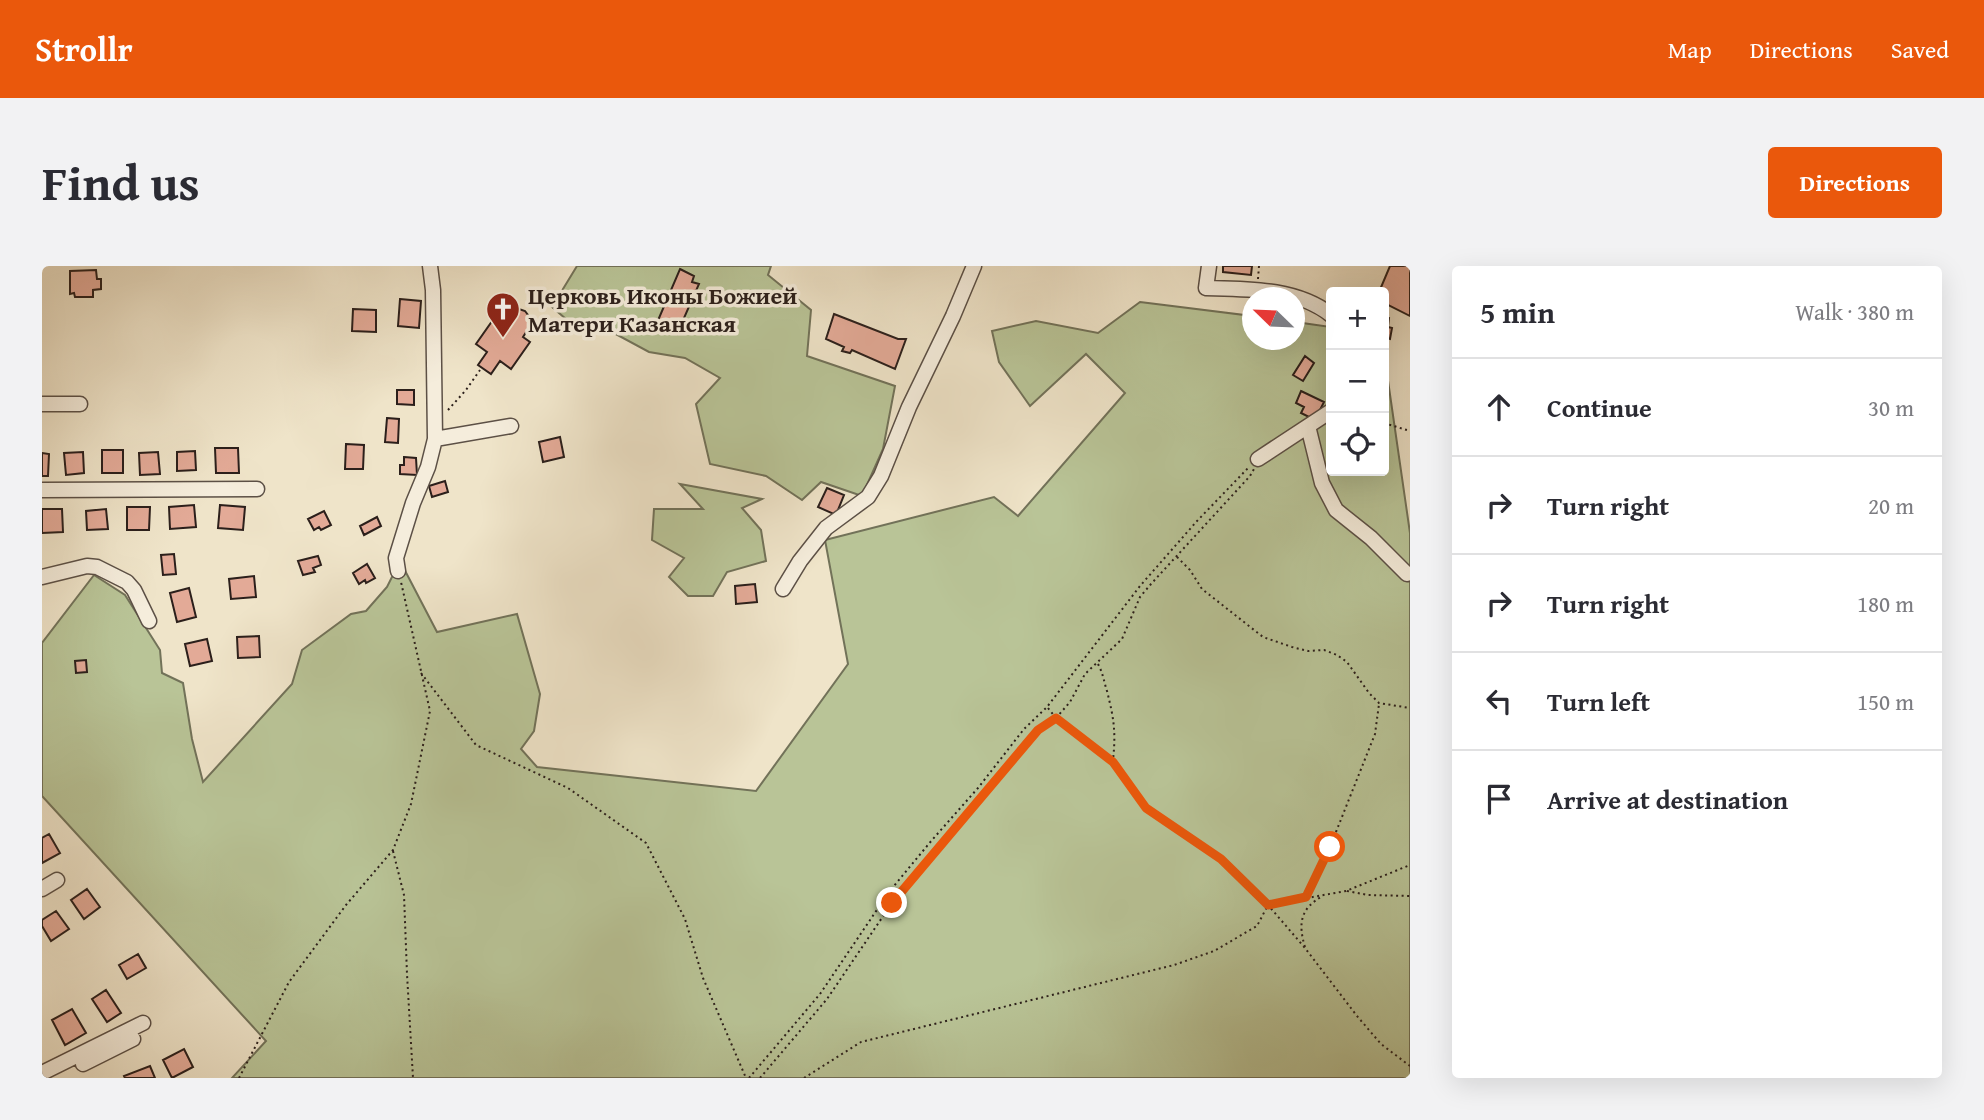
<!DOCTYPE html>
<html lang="en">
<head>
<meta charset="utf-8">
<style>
  body { margin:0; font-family:"Gentium Book Plus",serif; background:#f2f2f3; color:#2b2b33 }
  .controls { position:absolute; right:21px; top:21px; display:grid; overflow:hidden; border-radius:7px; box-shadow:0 7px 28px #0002 }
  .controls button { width:63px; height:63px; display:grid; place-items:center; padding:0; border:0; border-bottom:2px solid #e1e1e2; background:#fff; color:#2b2b33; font:35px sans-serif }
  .compass { position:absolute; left:1200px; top:21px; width:63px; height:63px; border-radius:50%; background:#fff; box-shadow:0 7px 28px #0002; rotate:293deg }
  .stop { position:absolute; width:21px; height:21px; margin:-16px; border:5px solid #ea580c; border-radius:50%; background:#fff }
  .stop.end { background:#ea580c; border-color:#fff; box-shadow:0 2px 7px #0008 }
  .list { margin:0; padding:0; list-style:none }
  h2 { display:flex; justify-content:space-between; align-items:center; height:91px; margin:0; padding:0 28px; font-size:30px }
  h2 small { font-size:23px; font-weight:400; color:#7c7c81 }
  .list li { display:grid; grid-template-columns:46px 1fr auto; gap:21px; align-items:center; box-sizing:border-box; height:98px; padding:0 28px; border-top:2px solid #e1e1e2 }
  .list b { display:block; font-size:26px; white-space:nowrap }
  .list em { font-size:23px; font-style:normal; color:#7c7c81 }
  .icon { flex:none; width:38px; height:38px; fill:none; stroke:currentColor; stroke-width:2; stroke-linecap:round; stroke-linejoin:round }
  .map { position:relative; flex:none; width:1368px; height:812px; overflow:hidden; border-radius:7px }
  header { display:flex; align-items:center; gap:42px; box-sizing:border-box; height:98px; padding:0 35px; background:#ea580c; color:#fff }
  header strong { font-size:33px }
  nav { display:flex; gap:38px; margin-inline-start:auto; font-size:24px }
  .intro { display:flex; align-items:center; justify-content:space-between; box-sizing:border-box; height:168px; padding:0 42px }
  h1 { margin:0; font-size:49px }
  .button { padding:18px 32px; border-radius:7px; background:#ea580c; color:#fff; font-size:24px; font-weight:700 }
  main { display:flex; gap:42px; padding:0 42px }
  aside { flex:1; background:#fff; border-radius:7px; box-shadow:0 7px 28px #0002 }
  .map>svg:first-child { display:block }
  .green { fill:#b9c497; stroke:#727259; stroke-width:2 }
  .building { fill:#e3aa97; stroke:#2b1f1b; stroke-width:2 }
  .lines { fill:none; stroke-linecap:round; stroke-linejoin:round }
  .minor-casing { stroke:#5c5046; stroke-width:17 }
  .path { stroke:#2b1f1b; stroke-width:2; stroke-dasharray:2 3.5; stroke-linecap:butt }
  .minor { stroke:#f5eddc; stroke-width:14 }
  .route { stroke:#ea580c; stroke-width:9 }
  .labels { text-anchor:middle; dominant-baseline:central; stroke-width:7; stroke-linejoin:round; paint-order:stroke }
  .poi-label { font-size:24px; font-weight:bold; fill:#2b1f1b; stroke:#f5eddc; text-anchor:start }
</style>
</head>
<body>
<header>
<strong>Strollr</strong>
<nav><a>Map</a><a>Directions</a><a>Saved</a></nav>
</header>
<div class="intro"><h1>Find us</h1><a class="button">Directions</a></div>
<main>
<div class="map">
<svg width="1368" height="812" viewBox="0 0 1368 812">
  <rect width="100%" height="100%" fill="#efe4c9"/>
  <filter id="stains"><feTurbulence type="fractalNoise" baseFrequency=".00286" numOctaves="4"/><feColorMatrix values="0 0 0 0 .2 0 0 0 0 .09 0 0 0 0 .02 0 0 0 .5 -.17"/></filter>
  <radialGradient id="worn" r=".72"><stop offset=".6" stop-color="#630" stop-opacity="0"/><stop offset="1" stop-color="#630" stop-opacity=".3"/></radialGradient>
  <!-- green -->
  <path class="green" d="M535,0h194l-3,9 43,35 -4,46 88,30 -12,63 -21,47 -41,-14 -19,18 -36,-24 -56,-12 -14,-60 24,-26 -35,-20 -36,-6 -50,-27 -33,-6 -14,-12z
    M1098,36l112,14v24h42l1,-18 36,5v144h53v-118l26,180v545h-1178l34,-37 -224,-245v-153l52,-68 31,20 35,55 2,23 21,10 9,56 11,43 89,-98 10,-34 49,-36 15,-3 21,-24 13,-26 37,71 80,-18 23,80 -6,37 -13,18 16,18 219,24 92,-127 -23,-124 169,-43 24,19 107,-123 -39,-39 -56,52 -31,-44 -7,-31 44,-10 62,12z
    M638,218l82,15 -20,9 19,22 5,31 -39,11 -14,24h-25l-19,-19 15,-19 -32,-18 2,-31h49z"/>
  <!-- building -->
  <path class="building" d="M1181,0h29l-1,9 -28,-3z
    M1348,0h20v50l-26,-13v-11h-5z
    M638,3l14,7 -2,6 7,2 -22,50 -21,-9z
    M54,4l1,9h4v10l-8,1v7h-18l-1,-4 -4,1v-23z
    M358,33l21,2 -2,27 -21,-2z
    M474,42l9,3 6,8 1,4 -9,14 7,5 -19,27 -11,-8 -9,13 -13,-9 9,-13 -11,-8 19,-27 7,5 9,-13z
    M311,43l23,1v22l-24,-1z
    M792,48l64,25h8l-11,30 -43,-19 -2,3 -8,-2 2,-4 -18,-8z
    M1342,51l5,1 -1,9 4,1 -2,11 -6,-2z
    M1263,90l9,7 -11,18 -10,-6z
    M355,124h17v15l-17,-1z
    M1259,125l23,11 -9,18 -14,-7 3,-6 -8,-4z
    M345,152l12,1 -1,24 -13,-1z
    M518,171l4,20 -21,5 -4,-20z
    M304,178l18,1 -1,24h-18z
    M173,182h23l1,25h-23z
    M60,184h21v23h-21z
    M153,185l1,19 -19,1v-19z
    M41,186l1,21 -18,2 -2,-22z
    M116,186l2,22 -20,1 -1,-22z
    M0,187l7,1 -1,22h-6z
    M362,191l12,1 1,17 -17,-1v-9h4z
    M403,215l3,11 -16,5 -3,-11z
    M785,222l17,7 -8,20 -18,-8z
    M152,239l2,22 -26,2 -1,-22z
    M178,239l25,2 -2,23 -25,-2z
    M85,241h23l-1,23h-22z
    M0,243h20l1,23 -21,1z
    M64,243l2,20 -21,1 -1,-19z
    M282,245l7,14 -10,5 -2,-3 -5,3 -6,-11z
    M335,251l4,9 -17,9 -4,-9z
    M132,288l2,20 -13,1 -2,-20z
    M276,290l3,9 -8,3 2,4 -12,3 -5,-14z
    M325,298l8,14 -9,5 -1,-3 -6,4 -6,-11z
    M212,310l2,21 -25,2 -2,-20z
    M713,318l2,18 -21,2 -1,-18z
    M147,322l7,29 -19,5 -7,-29z
    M217,370l1,21 -22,1 -1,-21z
    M165,373l5,22 -22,5 -5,-22z
    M44,394l1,12 -11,1 -1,-12z
    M7,568l11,19 -18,10v-25z
    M45,623l13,18 -16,12 -13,-19z
    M14,645l13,18 -18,12 -9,-15v-6z
    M96,688l8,14 -19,11 -8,-14z
    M64,724l15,23 -14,9 -15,-23z
    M30,743l14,24 -21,12 -13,-25z
    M142,783l9,18 -21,11 -9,-18z
    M108,800l5,12h-30l-1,-2z"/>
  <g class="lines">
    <!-- minor casing -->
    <g class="minor-casing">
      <path id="minor" d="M1167,0l-3,22c42,1 91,0 125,27
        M0,138h38
        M1266,160l14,57 14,27 35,28 36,36
        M393,173l76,-13
        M1216,193l73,-48
        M0,224l215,-1
        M356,305l-2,-13 17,-55 15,-36 7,-28 -2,-149 -3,-24
        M0,311l45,-11 10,1 30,15 7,8 15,31
        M741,323l17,-28 26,-33 42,-31 13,-21 28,-69 44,-91 21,-50
        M0,623l15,-9
        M41,798l50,-25
        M0,807l101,-50"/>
    </g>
    <!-- path -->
    <path class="path" d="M1216,13l1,-13
      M406,144l18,-20 14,-20
      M1342,157l26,8
      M1135,291l13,13 12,19 61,48 29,10 16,4 16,-1 13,5 10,7 22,31 10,10 31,5
      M1056,398c5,9 6,18 9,27 7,28 9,41 6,69
      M379,407l55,72 92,43 78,55 39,76 18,59 43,100
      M1006,442l8,10 57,44 33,46 75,51 47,46 37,43 52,68 24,28 29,22
      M351,585l11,44 3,79 6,104
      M1305,625l21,4 42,1
      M1264,631l24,-50 45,-113 4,-30
      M1263,681c-7,-23 -5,-39 18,-51
      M197,812l50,-96 57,-77 47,-55 18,-46 19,-93 -29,-129
      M707,812l71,-84 69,-102 43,-52 46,-52 46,-59 23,-22 93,-121 57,-65 52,-54
      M718,812l67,-79 65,-96 146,-173 18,-12 14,-16 15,-28 37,-35 18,-42 11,-13 99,-108 4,-7
      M762,812l57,-36 313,-77 40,-14 43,-25 11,-21 78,-14 64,-26"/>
    <!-- minor -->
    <use href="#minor" class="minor"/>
  </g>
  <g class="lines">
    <!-- route -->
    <path class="route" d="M850,637l146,-173 18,-12 57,44 33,46 75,51 47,46 38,-8 24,-50"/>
  </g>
  <!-- icons -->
  <defs>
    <g id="church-pin" transform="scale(1.75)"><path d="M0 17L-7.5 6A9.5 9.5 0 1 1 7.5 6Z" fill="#8f2418" stroke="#f5eddc"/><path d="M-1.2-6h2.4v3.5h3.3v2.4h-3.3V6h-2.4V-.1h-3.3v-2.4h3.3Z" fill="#fff"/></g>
  </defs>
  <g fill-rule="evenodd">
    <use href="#church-pin" x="461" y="43"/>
  </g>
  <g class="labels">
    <!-- poi labels -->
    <g class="poi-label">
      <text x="486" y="29">Церковь Иконы Божией<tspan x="486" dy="28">Матери Казанская</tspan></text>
    </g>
  </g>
  <rect width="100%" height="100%" filter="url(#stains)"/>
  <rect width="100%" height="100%" fill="url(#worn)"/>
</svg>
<div class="controls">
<button>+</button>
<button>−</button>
<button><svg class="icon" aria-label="locate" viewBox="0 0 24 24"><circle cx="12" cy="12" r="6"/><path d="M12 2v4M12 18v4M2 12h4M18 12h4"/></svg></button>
</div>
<svg class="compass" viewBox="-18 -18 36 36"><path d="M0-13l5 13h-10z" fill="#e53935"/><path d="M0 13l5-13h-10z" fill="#7c7c81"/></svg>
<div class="stop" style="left:1288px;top:581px"></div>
<div class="stop end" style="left:850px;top:637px"></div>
</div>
<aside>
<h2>5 min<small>Walk · 380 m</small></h2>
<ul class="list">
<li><svg class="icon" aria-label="ahead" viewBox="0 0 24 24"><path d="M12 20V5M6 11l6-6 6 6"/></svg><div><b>Continue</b></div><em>30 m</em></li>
<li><svg class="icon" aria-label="right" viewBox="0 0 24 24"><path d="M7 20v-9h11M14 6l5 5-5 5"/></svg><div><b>Turn right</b></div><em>20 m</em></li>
<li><svg class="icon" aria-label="right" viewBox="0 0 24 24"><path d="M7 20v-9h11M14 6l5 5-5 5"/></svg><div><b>Turn right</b></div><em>180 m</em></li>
<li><svg class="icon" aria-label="left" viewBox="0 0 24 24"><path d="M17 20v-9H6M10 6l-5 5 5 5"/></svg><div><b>Turn left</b></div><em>150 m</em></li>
<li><svg class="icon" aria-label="arrive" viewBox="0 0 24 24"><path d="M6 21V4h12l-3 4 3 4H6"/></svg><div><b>Arrive at destination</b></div></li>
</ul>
</aside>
</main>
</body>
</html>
